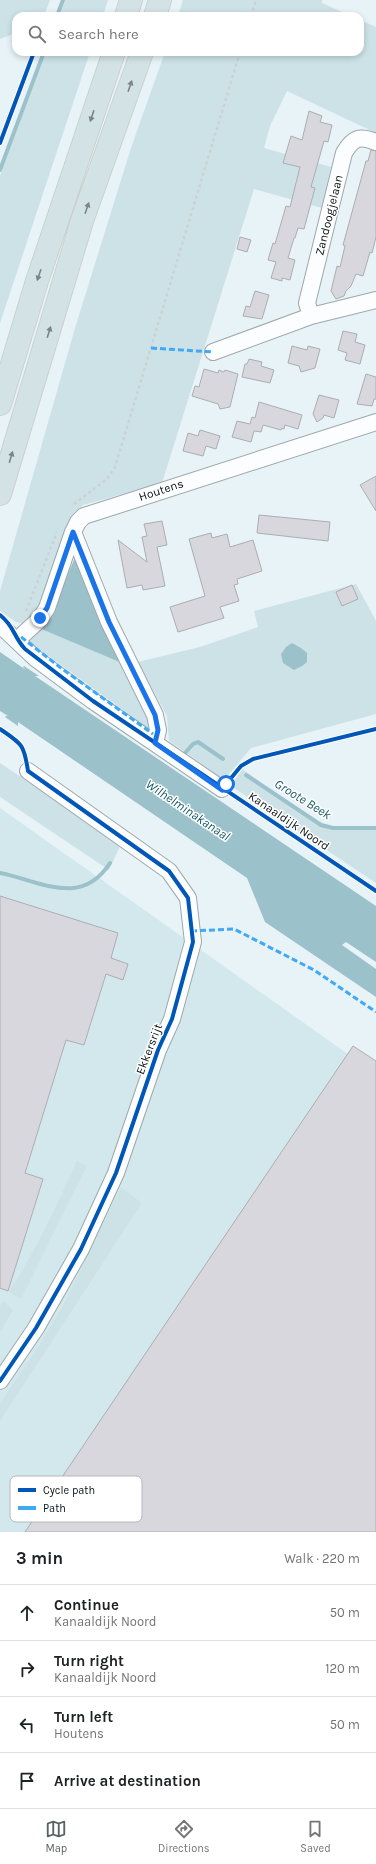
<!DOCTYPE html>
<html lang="en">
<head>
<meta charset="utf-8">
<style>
  body { margin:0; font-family:Karla,sans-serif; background:#f2f2f2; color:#202124 }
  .stop { position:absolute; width:12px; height:12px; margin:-9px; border:3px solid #1a73e8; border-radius:50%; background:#fff }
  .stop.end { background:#1a73e8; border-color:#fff; box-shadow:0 1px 4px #0008 }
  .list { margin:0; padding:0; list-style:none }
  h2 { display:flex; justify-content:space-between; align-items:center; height:52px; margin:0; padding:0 16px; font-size:17px }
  h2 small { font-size:13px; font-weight:400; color:#757577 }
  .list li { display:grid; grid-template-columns:26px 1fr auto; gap:12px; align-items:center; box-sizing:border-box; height:56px; padding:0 16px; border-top:1px solid #e0e0e0 }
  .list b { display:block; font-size:15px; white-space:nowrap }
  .list p { margin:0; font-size:13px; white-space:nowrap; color:#757577 }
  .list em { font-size:13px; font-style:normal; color:#757577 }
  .icon { flex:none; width:22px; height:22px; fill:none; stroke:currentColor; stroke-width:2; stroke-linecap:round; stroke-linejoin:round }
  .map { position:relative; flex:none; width:376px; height:1532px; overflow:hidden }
  .search { position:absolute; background:#fff; box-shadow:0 2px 6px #0003; left:12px; right:12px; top:12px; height:44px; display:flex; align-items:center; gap:10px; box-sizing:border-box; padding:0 14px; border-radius:12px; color:#757577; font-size:15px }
  .sheet { height:276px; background:#fff }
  nav { display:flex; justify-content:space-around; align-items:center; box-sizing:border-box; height:56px; border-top:1px solid #e0e0e0; background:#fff; font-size:11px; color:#757577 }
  nav a { display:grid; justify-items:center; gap:2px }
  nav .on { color:#576162 }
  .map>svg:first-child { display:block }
  .built { fill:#d2e8ed }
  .green { fill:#cce2e7 }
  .water { fill:#9bc1ca }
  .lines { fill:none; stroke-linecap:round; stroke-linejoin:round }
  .stream { stroke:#9bc1ca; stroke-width:4 }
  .building { fill:#d9d7de; stroke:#abaeb1 }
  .minor-casing { stroke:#9ea8aa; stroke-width:18 }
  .highway-casing { stroke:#cad0d1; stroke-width:24 }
  .path { stroke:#ced1d2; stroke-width:2.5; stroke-dasharray:3 3; stroke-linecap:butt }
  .minor { stroke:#fbfdfe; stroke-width:16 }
  .highway { stroke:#d3e3e5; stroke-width:22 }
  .quiet { stroke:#3fa9f5; stroke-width:3; stroke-dasharray:6 3; stroke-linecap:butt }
  .cycleway-casing { stroke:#fff; stroke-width:6 }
  .cycleway { stroke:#0057b8; stroke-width:4 }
  .oneway { fill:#798586 }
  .route { stroke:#1a73e8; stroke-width:5 }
  .labels { text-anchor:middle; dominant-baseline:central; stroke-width:3; stroke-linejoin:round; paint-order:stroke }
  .street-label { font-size:12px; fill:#0a1213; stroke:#fff }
  .water-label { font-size:13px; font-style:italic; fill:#165b67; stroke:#fff }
  .key { fill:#fff; stroke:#b6b8b8; stroke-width:1 }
  .key-label { font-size:11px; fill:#0a1213 }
</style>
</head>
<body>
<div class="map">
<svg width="376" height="1532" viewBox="0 0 376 1532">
  <rect width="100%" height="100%" fill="#e7f3f6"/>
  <!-- built -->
  <path class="built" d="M0,808l376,266v458h-376z"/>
  <!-- green -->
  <path class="green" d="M0,0h50l-6,16h-28v17l-16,6z
    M65,0h43l-5,16h-43z
    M183,0h139v3l29,13h-173z
    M360,20l16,7v106l-89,-42 -17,35 -6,22 67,19 -9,41 -68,-19 -92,294 -79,22 -6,8 -35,95 -17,16 -9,-2 -16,-11v-20l75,-263 56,-180 34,-96h195z
    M46,52h44l-90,271v-147z
    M356,584l20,37v93l-125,34 -27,32 -55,-39 -2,-25 -29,-54 62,-15 58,-20 -4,-16z
    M39,628l85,36 18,33 10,34 -120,-87 -3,-5z
    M0,763l121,81 -12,26 -109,-73z
    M242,769l87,60 47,-1v55l-145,-97z
    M77,1161l10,5 -66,133 -12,-7c27,-41 47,-86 68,-131z
    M121,1187l21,16 -142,218v-18l40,-59 26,-44z
    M3,1301l10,9 -13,22v-26z"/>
  <!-- water -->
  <path class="water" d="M77,553l47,111 -85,-36 19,-31z
    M292,643l9,5 6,5v9l-5,4 -8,4 -11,-7 -2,-9 5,-7z
    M0,652l26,18 -3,-3 1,-1 15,10h-4l341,230v56l-30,-20 -4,3 34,24v28l-111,-75 -18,-44 -229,-156v4l-13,-9 1,-1h2l-8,-5z"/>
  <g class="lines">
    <!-- stream -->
    <path class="stream" d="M57,16l6,-16
      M0,170l44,-118
      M185,753l8,-9 5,-2 25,17
      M246,775l75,50 12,3h43
      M0,873c41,8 81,35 110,-10"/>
  </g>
  <!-- building -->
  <path class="building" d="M309,111l13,5 -2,6 12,3 -4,17 -4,-1 -13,46 4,1 -11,41 -6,-1 -3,10h-1l-6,20 7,2 -5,20 -8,-2v3l-11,-3 5,-16 -8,-2 5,-17 2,1 11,-38 4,1 10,-40 -17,-4 8,-27 11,4z
    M371,150l5,1v86l-4,16 -2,-1 -7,24 -7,-2 -5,12 -5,5 -2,5 -8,3 -5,-8 6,-25 3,1 5,-21 -2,-1 23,-84h2z
    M240,237l11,3 -4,12 -10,-3z
    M255,291l14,4 -7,24 -19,-3 3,-10 4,1z
    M343,331l14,3 -2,8 10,3 -5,19 -15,-4 2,-7 -9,-3z
    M292,346l15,4 1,-4 12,3 -5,19 -14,4 -2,-6 -11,-3z
    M249,359l13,3 -1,4 13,4 -4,13 -28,-6 3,-13h2z
    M204,369l14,4 1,-3 5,2 1,-2 13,4 -8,33 -10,2 -2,-5 -26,-8 3,-10 4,1z
    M366,374l10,3v22h-2l-2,7 -15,-2z
    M319,395l20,5 -5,18 -10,-3 -1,3 -6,4 -4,-8z
    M259,402l43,13 -4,14 -13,-4 -1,4 -2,-1 -1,2 -18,-5 -2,7 -7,-1 -3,11 -19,-5 5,-16 13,3 2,-7 3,1z
    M200,430l20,6 -4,13 -10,-3 -3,10 -20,-5 5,-18 10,3z
    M376,476v35l-16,-26z
    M259,515l71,7 -2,19 -71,-8z
    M162,521l5,24 -10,2 8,39 -22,4 -1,-5 -15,3 -9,-48 29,22 -5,-25 5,-1 -3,-12z
    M211,533l1,5 15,-4 3,13 23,-7 9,31 -25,8 1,5 -4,1 5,16 -19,6 4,11 -46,14 -8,-25 35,-11 -16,-57z
    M352,585l6,14 -16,7 -6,-14z
    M0,896l118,37 -7,25 17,6 -5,16 -17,-6 -22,71 -18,-5 -41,133 18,6 -35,112 -8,-3z
    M353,1046l23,15v471h-351z"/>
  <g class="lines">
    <!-- minor casing -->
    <g class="minor-casing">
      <path id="minor" d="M376,142c-17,-7 -23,-4 -32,11l-37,150 4,13 65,-16
        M213,352l98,-36
        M73,532l36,90 46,93 3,15 -3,13
        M0,625l35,33 58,43 129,88
        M17,640l23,-21 7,-11 26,-76 5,-10 6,-6 292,-94
        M0,1381l36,-53 45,-79 35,-76 42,-123 14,-31 21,-77 -5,-44 -19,-27 -141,-100"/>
    </g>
    <!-- highway casing -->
    <g class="highway-casing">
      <path id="highway" d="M126,16l5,-16
        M155,16l5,-16
        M0,404l37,-123 77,-229
        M0,494l82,-273 60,-169"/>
    </g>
    <!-- path -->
    <path class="path" d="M251,16l5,-16
      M74,504l33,-25 8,-12 125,-415
      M26,611l31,-79"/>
    <!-- minor -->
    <use href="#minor" class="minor"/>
    <!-- highway -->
    <use href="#highway" class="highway"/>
    <!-- quiet -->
    <path class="quiet" d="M151,348l62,4
      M21,637l40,31 92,66
      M191,931l43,-2 80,41 62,42"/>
    <!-- cycleway casing -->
    <g class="cycleway-casing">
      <path id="cycleway" d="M0,143l34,-91
        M0,615c15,12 13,21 25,34l68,52 283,190
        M0,729c22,15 24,15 28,42l141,100 19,27 5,44 -21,77 -14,31 -42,123 -35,76 -45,79 -36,53
        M222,789l19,-23 12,-7 123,-30"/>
    </g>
    <!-- cycleway -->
    <use href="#cycleway" class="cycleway"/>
  </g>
  <!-- one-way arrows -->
  <defs><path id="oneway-solid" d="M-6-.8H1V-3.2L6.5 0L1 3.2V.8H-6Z"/></defs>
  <g class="oneway">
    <use href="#oneway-solid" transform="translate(130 86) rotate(-71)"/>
    <use href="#oneway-solid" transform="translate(92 116) rotate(109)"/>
    <use href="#oneway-solid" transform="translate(87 208) rotate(-71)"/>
    <use href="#oneway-solid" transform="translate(39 275) rotate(109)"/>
    <use href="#oneway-solid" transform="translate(49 332) rotate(-73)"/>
    <use href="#oneway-solid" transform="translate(11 457) rotate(-73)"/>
  </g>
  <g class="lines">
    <!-- route -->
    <path class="route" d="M40,618l7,-10 26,-76 36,90 46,93 3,15 -3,13 67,47 4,-6"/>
  </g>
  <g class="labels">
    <!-- street labels -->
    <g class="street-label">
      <text transform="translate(329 215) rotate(-76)">Zandoogjelaan</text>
      <text transform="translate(161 490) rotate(-18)">Houtens</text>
      <text transform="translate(289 821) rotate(34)">Kanaaldijk Noord</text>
      <text transform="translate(149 1049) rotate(-69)">Ekkersrijt</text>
    </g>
    <!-- water labels -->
    <g class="water-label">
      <text transform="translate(303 799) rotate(32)">Groote Beek</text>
      <text transform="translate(188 810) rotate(34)">Wilhelminakanaal</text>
    </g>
  </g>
  <!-- legend -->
  <rect x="10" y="1476" width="132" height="46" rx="6" class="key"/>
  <rect x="18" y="1488" width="18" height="4" fill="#0057b8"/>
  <rect x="18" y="1506" width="18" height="4" fill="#3fa9f5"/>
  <g class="key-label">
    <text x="43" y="1494">Cycle path</text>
    <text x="43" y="1512">Path</text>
  </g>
</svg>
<div class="stop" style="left:226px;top:784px"></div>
<div class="stop end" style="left:40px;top:618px"></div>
<div class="search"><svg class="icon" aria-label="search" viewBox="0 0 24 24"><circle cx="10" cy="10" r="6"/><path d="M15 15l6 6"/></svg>Search here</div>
</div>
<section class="sheet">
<h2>3 min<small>Walk · 220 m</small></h2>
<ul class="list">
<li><svg class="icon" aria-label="ahead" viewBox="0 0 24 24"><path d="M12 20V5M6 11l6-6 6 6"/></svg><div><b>Continue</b><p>Kanaaldijk Noord</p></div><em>50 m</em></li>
<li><svg class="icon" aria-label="right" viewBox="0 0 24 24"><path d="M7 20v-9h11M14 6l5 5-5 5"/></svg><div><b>Turn right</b><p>Kanaaldijk Noord</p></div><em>120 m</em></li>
<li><svg class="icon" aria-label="left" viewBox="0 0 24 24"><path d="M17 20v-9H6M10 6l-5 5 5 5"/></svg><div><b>Turn left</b><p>Houtens</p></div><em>50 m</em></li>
<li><svg class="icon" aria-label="arrive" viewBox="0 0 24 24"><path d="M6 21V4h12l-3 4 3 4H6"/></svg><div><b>Arrive at destination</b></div></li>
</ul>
</section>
<nav>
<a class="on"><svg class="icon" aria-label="map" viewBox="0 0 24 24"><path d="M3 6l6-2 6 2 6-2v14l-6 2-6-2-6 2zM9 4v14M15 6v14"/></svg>Map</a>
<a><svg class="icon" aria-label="directions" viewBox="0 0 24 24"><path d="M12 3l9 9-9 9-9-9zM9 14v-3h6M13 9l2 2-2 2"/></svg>Directions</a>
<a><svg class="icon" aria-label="saved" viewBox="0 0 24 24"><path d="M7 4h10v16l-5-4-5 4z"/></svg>Saved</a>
</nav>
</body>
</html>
